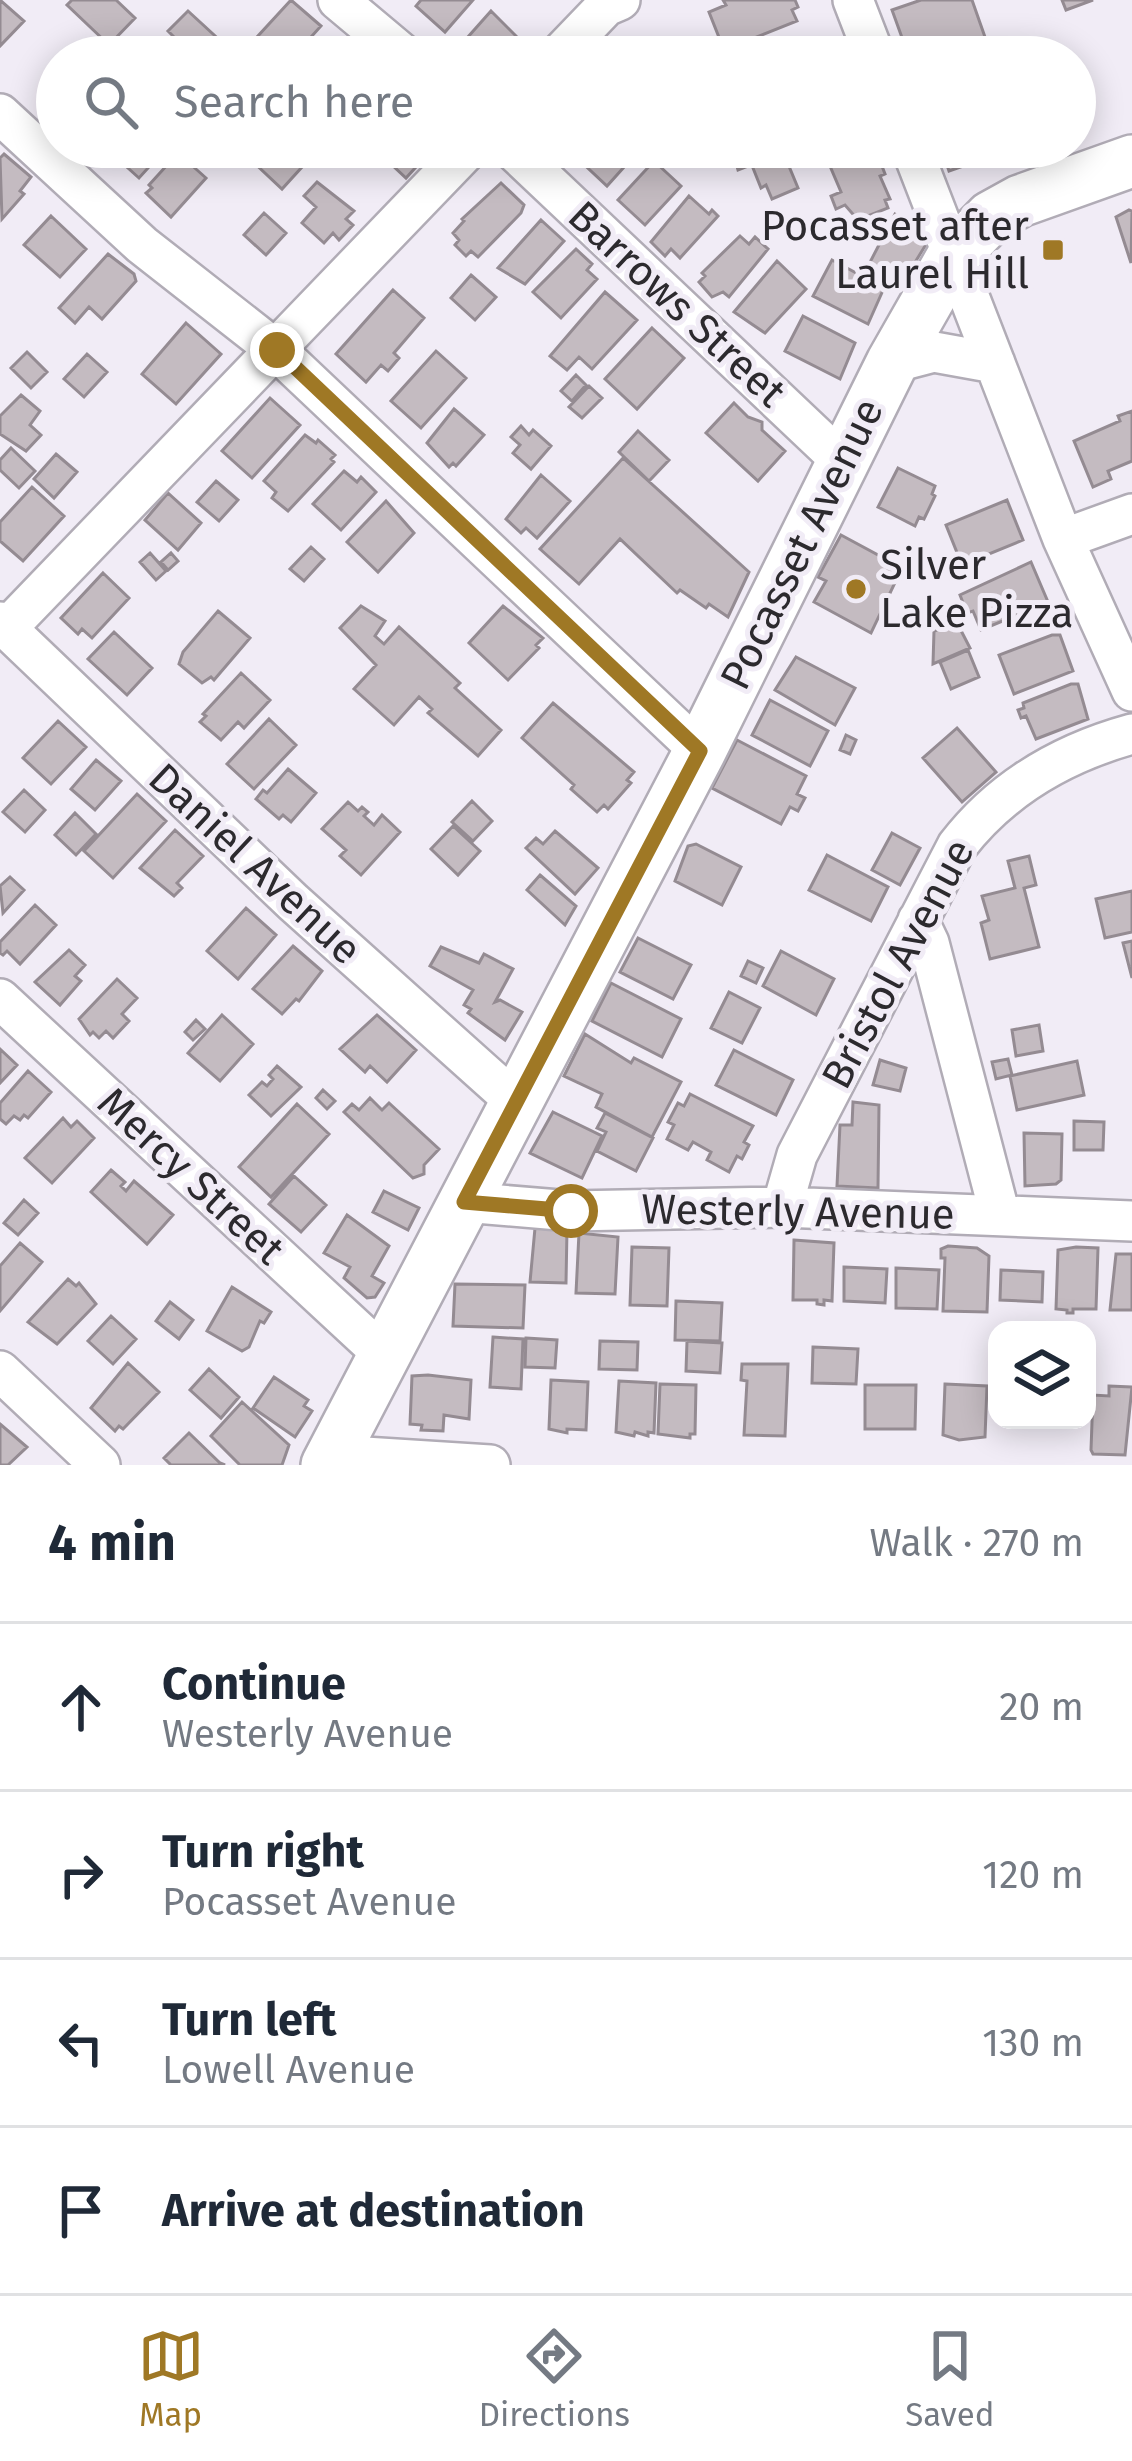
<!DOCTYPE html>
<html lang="en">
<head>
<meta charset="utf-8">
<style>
  body { margin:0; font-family:"Fira Sans",sans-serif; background:#f2f2f3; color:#1f2937 }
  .controls { position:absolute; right:36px; bottom:36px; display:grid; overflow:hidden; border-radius:24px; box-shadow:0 6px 30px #0003 }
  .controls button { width:108px; height:108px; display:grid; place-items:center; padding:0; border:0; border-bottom:3px solid #e0e1e3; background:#fff; color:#1f2937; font:60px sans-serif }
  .stop { position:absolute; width:36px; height:36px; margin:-27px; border:9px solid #9f7825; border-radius:50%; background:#fff }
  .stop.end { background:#9f7825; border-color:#fff; box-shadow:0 3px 12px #0008 }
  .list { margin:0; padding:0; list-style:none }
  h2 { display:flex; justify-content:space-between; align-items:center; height:156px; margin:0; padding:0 48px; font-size:51px }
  h2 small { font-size:39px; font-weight:400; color:#747a83 }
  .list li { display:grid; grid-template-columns:78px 1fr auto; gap:36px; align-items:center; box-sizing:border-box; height:168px; padding:0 48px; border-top:3px solid #e0e1e3 }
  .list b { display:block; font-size:45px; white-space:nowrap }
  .list p { margin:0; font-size:39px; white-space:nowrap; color:#747a83 }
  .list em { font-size:39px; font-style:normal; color:#747a83 }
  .icon { flex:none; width:66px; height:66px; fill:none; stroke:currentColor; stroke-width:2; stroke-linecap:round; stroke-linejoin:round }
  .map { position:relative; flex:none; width:1132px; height:1465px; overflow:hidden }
  .search { position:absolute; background:#fff; box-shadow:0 6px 30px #0003; left:36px; right:36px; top:36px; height:132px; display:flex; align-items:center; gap:30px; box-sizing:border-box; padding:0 42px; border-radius:66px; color:#747a83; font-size:45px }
  .sheet { height:828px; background:#fff }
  nav { display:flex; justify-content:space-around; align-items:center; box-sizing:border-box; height:168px; border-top:3px solid #e0e1e3; background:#fff; font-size:33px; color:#747a83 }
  nav a { display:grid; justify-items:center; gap:6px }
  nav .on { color:#9f7825 }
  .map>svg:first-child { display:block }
  .building { fill:#c4bbc1; stroke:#948b92; stroke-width:3 }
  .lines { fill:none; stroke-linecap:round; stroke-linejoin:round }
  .minor-casing { stroke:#b1acb6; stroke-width:44 }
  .major-casing { stroke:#b1acb6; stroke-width:56 }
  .minor { stroke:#fff; stroke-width:39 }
  .major { stroke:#fff; stroke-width:51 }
  .route { stroke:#9f7825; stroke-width:15 }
  .poi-dot { fill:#9f7825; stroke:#f1ecf6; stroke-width:4.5 }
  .labels { text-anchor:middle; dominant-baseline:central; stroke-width:10; stroke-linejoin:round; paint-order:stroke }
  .poi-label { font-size:42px; fill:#2c2a2e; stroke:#f1ecf6; text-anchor:end }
  .street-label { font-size:42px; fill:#2c2a2e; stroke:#f1ecf6 }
</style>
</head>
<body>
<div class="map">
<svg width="1132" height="1465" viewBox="0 0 1132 1465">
  <rect width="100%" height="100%" fill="#f1ecf6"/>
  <!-- building -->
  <path class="building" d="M0,0l24,21 -24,25z
    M72,0h44l19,18 -26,27 -42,-40z
    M291,0l30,26 -28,31h-14l-9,-9 -6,6 -6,-4 6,-6 -7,-7z
    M421,0h52l-28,32 -29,-26z
    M723,0h72l3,7 -6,3 5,11 -73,29 -15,-38 17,-7z
    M921,0h51l20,57h-83l-17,-47z
    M1062,0h31l-27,10z
    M188,11l50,46h-44l-26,-26z
    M491,11l34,34 -11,12h-58l3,-10z
    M334,38l22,19h-39z
    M630,43l15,14h-29z
    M170,45l13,12h-24z
    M111,147h56l-28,31 -31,-28z
    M263,147h17l22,20 -20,22 -31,-29z
    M383,147h51l-28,31 -15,-14 5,-5z
    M584,147h58l-35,39 -32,-30z
    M781,147l17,41 -26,11 -6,-14 -5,3 -10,-25 6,-2 -5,-13z
    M856,147h13l7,16 4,-2 5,13 -5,2 10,23 -5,1 3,8 -30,12 -13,-15 -9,4 -5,-13 10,-4 -14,-33z
    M941,147h76l-68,24z
    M746,152l5,13 -13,5 -4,-14z
    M178,153l28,25 -35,39 -25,-24 6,-5 -3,-3z
    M4,154l27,23 -11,14 4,3 -22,25 -2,-61z
    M654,161l27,25 -36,39 -27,-25z
    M317,182l37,29 -8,8 7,6 -14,15 -6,-7 -9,10 -22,-20 14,-16 -12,-11z
    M501,183l23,22 -3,8 -43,44 -7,-6 -5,5 -11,-11 4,-5 -6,-7 11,-12 -2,-2z
    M689,196l20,18 3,-4 6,6 -38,42 -9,-9 -6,7 -14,-14z
    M1129,210l3,1 -1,52 -15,-46z
    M264,213l22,20 -20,22 -22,-20z
    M895,214l31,16 4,8 -29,47 -34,-17z
    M51,216l35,33 -26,28 -36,-32z
    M541,220l23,21 -39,43 -27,-16z
    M740,236l9,8 6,-7 13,12 -39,48 -6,-5 -11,5 -13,-15 6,-6 -3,-3z
    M576,249l16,15 -5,6 10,9 -36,39 -28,-26z
    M108,254l26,20 2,7 -34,38 -13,-12 -14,16 -16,-15z
    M832,260l52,28 -16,36 -55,-28z
    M777,261l29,28 -41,44 -31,-21z
    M471,275l25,22 -21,23 -24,-22z
    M393,290l31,28 -30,35 5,5 -11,13 -7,-6 -15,17 -30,-28z
    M605,292l32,28 -45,49 -13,-12 -12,13 -17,-14z
    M803,316l52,27 -15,36 -55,-28z
    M186,323l35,31 -45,50 -34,-30z
    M652,328l32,30 -47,51 -32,-30z
    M436,351l30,27 -45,50 -30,-27z
    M27,352l20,20 -16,16 -20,-20z
    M87,354l20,18 -23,25 -20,-18z
    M576,375l10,10 -14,16 -11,-10z
    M589,386l13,12 -20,20 -13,-11z
    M21,395l19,16 -10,14 11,10 -15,16 -26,-17v-18z
    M270,398l30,27 -48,53 -30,-27z
    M734,403l14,14 14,5v8l23,21 -27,30 -52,-48z
    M454,409l30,26 -28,31 -3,-3 -4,4 -22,-24z
    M1132,411v50l-24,10 3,8 -18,8 -19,-46 46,-20 -2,-5z
    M521,426l8,9 4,-5 18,16 -20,23 -18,-16 7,-8 -9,-8z
    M638,431l31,29 -20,21 -30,-29z
    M305,435l11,8 2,-3 17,15 -4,4 3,3 -46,49 -16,-13 4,-6 -12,-11z
    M11,448l24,23 -16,17 -19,-18v-10z
    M56,454l21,18 -23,26 -20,-19z
    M623,458l126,114 -21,45 -19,-13 -3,4 -26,-18 -3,3 -57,-54 -41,45 -39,-35z
    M898,468l37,18 -3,8 3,2 -11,23 -5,-2 -4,9 -37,-19z
    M344,471l13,11 4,-5 15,15 -35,38 -28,-26z
    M541,475l29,26 -33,37 -11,-10 -5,5 -15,-14z
    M216,481l22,19 -19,21 -22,-19z
    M32,487l32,29 -41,45 -23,-20v-19z
    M168,493l33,30 -23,27 -33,-30z
    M1007,500l16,40 -61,25 -16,-40z
    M386,501l28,32 -36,39 -31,-30z
    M841,535l61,33 -31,65 -57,-31 12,-21 -8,-4z
    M311,547l13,12 -20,22 -14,-12z
    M150,553l16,18 -10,9 -16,-18z
    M171,553l7,8 -10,9 -7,-8z
    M1031,562l17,40 -67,28 -8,-19 -6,2 -7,-18z
    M103,573l26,25 -37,40 -10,-9 -4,5 -17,-16z
    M361,606l24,15 -10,15 9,8 15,-17 61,56 -5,5 46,42 -23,26 -50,-43 4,-4 -13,-12 -25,28 -40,-36 22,-24 -36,-37z
    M503,606l40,32 -7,7 3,3 -31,32 -39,-37z
    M218,611l32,27 -36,42 -3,-3 -9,6 -23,-19 4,-12z
    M952,613l18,35 -37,16 1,-33 7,-2 -4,-10z
    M114,632l38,36 -25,27 -39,-36z
    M1052,635h8l13,36 -59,23 -15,-39z
    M968,650l11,27 -28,12 -11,-27z
    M796,657l59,31 -20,37 -60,-35z
    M241,673l29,27 -26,28 -6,-6 -17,18 -21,-18 6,-6 -3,-2z
    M1071,684h7l10,35 -52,20 -10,-23 -5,2 -3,-8 6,-2 -1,-5z
    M770,700l58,31 -18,35 -58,-31z
    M553,703l81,69 -7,8 4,3 -23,26 -4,-4 -7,7 -26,-23 3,-4 -52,-47z
    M269,719l27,26 -42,44 -27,-25z
    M58,721l28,26 -35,37 -28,-26z
    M957,728l39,44 -34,30 -39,-44z
    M846,735l10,5 -6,14 -10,-4z
    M737,740l69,36 -9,18 8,4 -7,13 -8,-4 -9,17 -69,-36z
    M96,760l25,21 -26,29 -24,-21z
    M288,769l28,24 -25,29 -8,-7 -4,4 -23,-20 7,-9 4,3z
    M24,790l21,20 -20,22 -22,-20z
    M137,794l29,27 -53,57 -29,-27z
    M472,801l20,20 -19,20 -21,-19z
    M348,802l10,9 4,-4 6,5 -4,4 10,9 8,-10 18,17 -39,43 -21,-19 6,-6 -24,-21z
    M75,813l21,21 -20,21 -21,-20z
    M453,826l27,25 -22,24 -27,-26z
    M175,830l28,26 -26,27 5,5 -8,8 -34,-28z
    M555,831l43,37 -23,26 -49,-46 10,-10 7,6z
    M892,833l28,15 -20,37 -28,-15z
    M696,844l45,23 -19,38 -47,-24 13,-35z
    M827,855l61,32 -17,34 -62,-31z
    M1029,856l7,29 -12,3 15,59 -49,12 -9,-36 8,-3 -7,-24 33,-8 -7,-27z
    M540,875l36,31 -11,19 -38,-35z
    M10,877l14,13 -21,23 -3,-27z
    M1132,891v41l-27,6 -9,-39z
    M35,905l21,20 -36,39 -13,-13 -4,4 -3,-2v-11z
    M246,908l30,27 -38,44 -31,-28z
    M638,938l53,27 -18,34 -53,-27z
    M1132,941v37l-9,-35z
    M293,946l29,25 -23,30 -3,-2 -14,15 -29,-25z
    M441,947l38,16 5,-9 29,15 -18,33 5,-2 22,12 -17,28 -37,-27 3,-4 -7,-4 9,-15 -43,-24z
    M69,950l16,15 -10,11 6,5 -21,24 -25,-23z
    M781,951l53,28 -18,36 -53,-29z
    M748,961l15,7 -7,15 -15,-7z
    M117,979l20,19 -15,16 7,7 -16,17 -7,-7 -7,7 -6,-6 -3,3 -11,-16z
    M611,983l70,36 -19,38 -70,-36z
    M729,992l31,16 -18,35 -31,-15z
    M222,1015l31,29 -33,37 -32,-28z
    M377,1015l39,35 -29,32 -17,-16 -5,6 -25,-23z
    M196,1020l9,9 -12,11 -8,-8z
    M1039,1025l4,26 -27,5 -4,-26z
    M585,1034l46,29 3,-5 47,24 -29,55 -56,-30 6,-13 -38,-18z
    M0,1049l17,16 -17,18z
    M734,1050l59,30 -17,35 -60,-30z
    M1008,1059l4,16 -16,4 -4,-17z
    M880,1060l26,8 -6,23 -27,-6z
    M1077,1061l7,34 -67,15 -7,-34z
    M277,1066l24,21 -30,29 -22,-21 13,-13 5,4 6,-7 -4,-4z
    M28,1071l23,21 -23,26 -4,-3 -4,5 -6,-4 -8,8 -6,-5v-16z
    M323,1090l12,11 -8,8 -11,-11z
    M690,1094l63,32 -9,16 5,3 -7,14 -5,-3 -8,16 -22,-12 4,-8 -18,-10 -5,8 -21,-11 7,-14 -6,-3 10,-19 6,3z
    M370,1098l12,12 7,-7 50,46 -15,16v9l-11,4 -69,-66 8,-8 7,6z
    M853,1102l26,3 -1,83 -41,-2 3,-61h12z
    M297,1104l32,30 -58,63 -32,-30z
    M553,1112l49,24 -20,42 -52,-25z
    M605,1113l48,25 -17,33 -39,-20 9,-19 -9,-4z
    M63,1118l8,9 6,-6 17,17 -42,45 -27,-25z
    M1074,1121l30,1 -1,28h-29z
    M1024,1133l38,1 -1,46 -5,4 -31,2z
    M111,1170l14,12 -4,4 5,5 8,-10 39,34 -26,29 -56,-52z
    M294,1176l32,29 -25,27 -32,-28z
    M384,1191l35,17 -11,22 -35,-18z
    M24,1200l14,13 -20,22 -14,-12z
    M347,1215l42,31 -17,30 12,7 -9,14 -8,1 -23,-20 6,-11 -26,-14z
    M535,1228l32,1 -1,54 -36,-1z
    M579,1233l39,4 -3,57 -39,-1z
    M794,1240l40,3 -2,58 -8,-1v5l-7,-1v-4h-24z
    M20,1243l22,19 -42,49v-45z
    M948,1246l29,2 12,8 -2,56 -44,-1 2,-53h-4v-9z
    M632,1247l37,1 -2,58 -37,-1z
    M1076,1247l22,1 -2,61h-23v4h-6v-3l-11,-1 2,-59z
    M1116,1254h16v56h-22z
    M844,1267l43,2 -2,34 -41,-2z
    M896,1268l43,2 -2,39 -41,-1z
    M1001,1270l42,2 -1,30 -42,-2z
    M68,1279l8,7 3,-3 17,21 -39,40 -29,-22z
    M455,1284l70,1 -2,43 -70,-2z
    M232,1287l39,25 -7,11 -4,-2 -11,26 -7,4 -35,-20z
    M676,1301l46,2 -2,38 -45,-1z
    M170,1302l23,18 -14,19 -23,-18z
    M111,1316l25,23 -23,25 -25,-23z
    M493,1337l30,2 -2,50 -31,-2z
    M526,1338l31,2 -2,28 -30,-1z
    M600,1341l38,1 -1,28 -38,-1z
    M687,1341l35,2 -2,30 -34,-2z
    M813,1347l45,2 -2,35 -44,-1z
    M128,1363l31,29 -36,37 -4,-3 -4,5 -24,-23z
    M742,1364h46l-3,72 -41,-1 3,-54 -6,-1z
    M209,1369l30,28 -18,21 -31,-28z
    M428,1375l43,5 -2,39 -25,-4 -1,16 -22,-1 1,-5 -12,-1 2,-48z
    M274,1377l34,23 -4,6 8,5 -17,26 -42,-29z
    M551,1380l37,2 -2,48 -19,-1v4l-18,-4z
    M619,1381l37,2 -2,50 -6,-1v4l-13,-4 -1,4 -18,-4z
    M660,1384l36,1 -1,49h-5v4l-32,-4z
    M945,1384l42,2 -2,51 -26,3 -16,-5z
    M865,1385h51l-1,44h-50z
    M1109,1386l23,1 -7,68 -32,-1 -2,-4 2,-55 16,1z
    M242,1402l47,43 -7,20h-42l-29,-29z
    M0,1424l27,23 -19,18h-8z
    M189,1433l31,30 5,2h-54l-7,-7z"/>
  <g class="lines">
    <!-- minor casing -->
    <g class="minor-casing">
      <path id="minor" d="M338,0l68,57
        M853,0l22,57
        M557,57l49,-51 14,-6
        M0,114l142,131 134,105 424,401
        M510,147l333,315
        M911,147l152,392 69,152
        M892,363l42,-11 61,11
        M1063,539l69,-25
        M0,622l293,280 222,199
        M7,628l463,-481
        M918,920l11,23 71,272
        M0,999l383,355
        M464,1202l107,9 211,-4 350,14
        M782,1207l15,-52 160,-309c44,-57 106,-93 175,-112
        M0,1371l100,94
        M333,1455l157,10"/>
    </g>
    <!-- major casing -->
    <g class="major-casing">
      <path id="major" d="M327,1465l373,-714 192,-388 61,-107 38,-39 29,-16 112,-40"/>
    </g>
    <!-- minor -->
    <use href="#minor" class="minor"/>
    <!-- major -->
    <use href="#major" class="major"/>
  </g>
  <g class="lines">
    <!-- route -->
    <path class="route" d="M277,350l423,401 -236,451 107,9"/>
  </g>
  <!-- markers -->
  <g class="poi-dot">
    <rect x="1041" y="238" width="24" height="24" rx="6"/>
    <circle cx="856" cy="589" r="12"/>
  </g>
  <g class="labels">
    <!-- poi labels -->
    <g class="poi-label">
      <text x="1029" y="226">Pocasset after<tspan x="1029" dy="48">Laurel Hill</tspan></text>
      <text x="880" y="565" text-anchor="start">Silver<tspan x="880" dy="48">Lake Pizza</tspan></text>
    </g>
    <!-- street labels -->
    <g class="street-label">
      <text transform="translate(677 304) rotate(43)">Barrows Street</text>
      <text transform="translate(802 544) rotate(-64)">Pocasset Avenue</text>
      <text transform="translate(255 864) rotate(43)">Daniel Avenue</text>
      <text transform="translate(898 964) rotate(-62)">Bristol Avenue</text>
      <text transform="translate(191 1176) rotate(43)">Mercy Street</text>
      <text transform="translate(798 1212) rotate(1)">Westerly Avenue</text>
    </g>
  </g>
</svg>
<div class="controls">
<button><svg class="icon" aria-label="layers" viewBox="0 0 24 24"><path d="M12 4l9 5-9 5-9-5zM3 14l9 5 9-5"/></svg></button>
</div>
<div class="stop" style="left:571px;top:1211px"></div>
<div class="stop end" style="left:277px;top:350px"></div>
<div class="search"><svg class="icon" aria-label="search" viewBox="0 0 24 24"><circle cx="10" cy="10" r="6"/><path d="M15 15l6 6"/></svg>Search here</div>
</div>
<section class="sheet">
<h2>4 min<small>Walk · 270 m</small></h2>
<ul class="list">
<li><svg class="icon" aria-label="ahead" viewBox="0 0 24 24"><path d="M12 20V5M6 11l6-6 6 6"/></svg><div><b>Continue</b><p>Westerly Avenue</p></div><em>20 m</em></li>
<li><svg class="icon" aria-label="right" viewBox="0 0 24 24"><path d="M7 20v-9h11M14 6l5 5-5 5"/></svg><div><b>Turn right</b><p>Pocasset Avenue</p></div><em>120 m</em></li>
<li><svg class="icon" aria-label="left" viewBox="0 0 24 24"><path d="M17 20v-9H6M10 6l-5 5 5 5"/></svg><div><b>Turn left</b><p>Lowell Avenue</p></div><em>130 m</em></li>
<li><svg class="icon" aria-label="arrive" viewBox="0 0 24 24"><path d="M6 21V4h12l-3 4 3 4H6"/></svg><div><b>Arrive at destination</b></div></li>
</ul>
</section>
<nav>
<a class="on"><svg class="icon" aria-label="map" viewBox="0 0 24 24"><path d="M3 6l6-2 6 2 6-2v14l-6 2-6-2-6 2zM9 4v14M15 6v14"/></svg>Map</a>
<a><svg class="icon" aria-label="directions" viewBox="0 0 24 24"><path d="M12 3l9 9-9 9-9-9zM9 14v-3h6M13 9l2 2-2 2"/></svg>Directions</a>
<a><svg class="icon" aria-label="saved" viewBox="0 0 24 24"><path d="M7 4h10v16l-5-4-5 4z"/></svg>Saved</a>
</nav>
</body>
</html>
